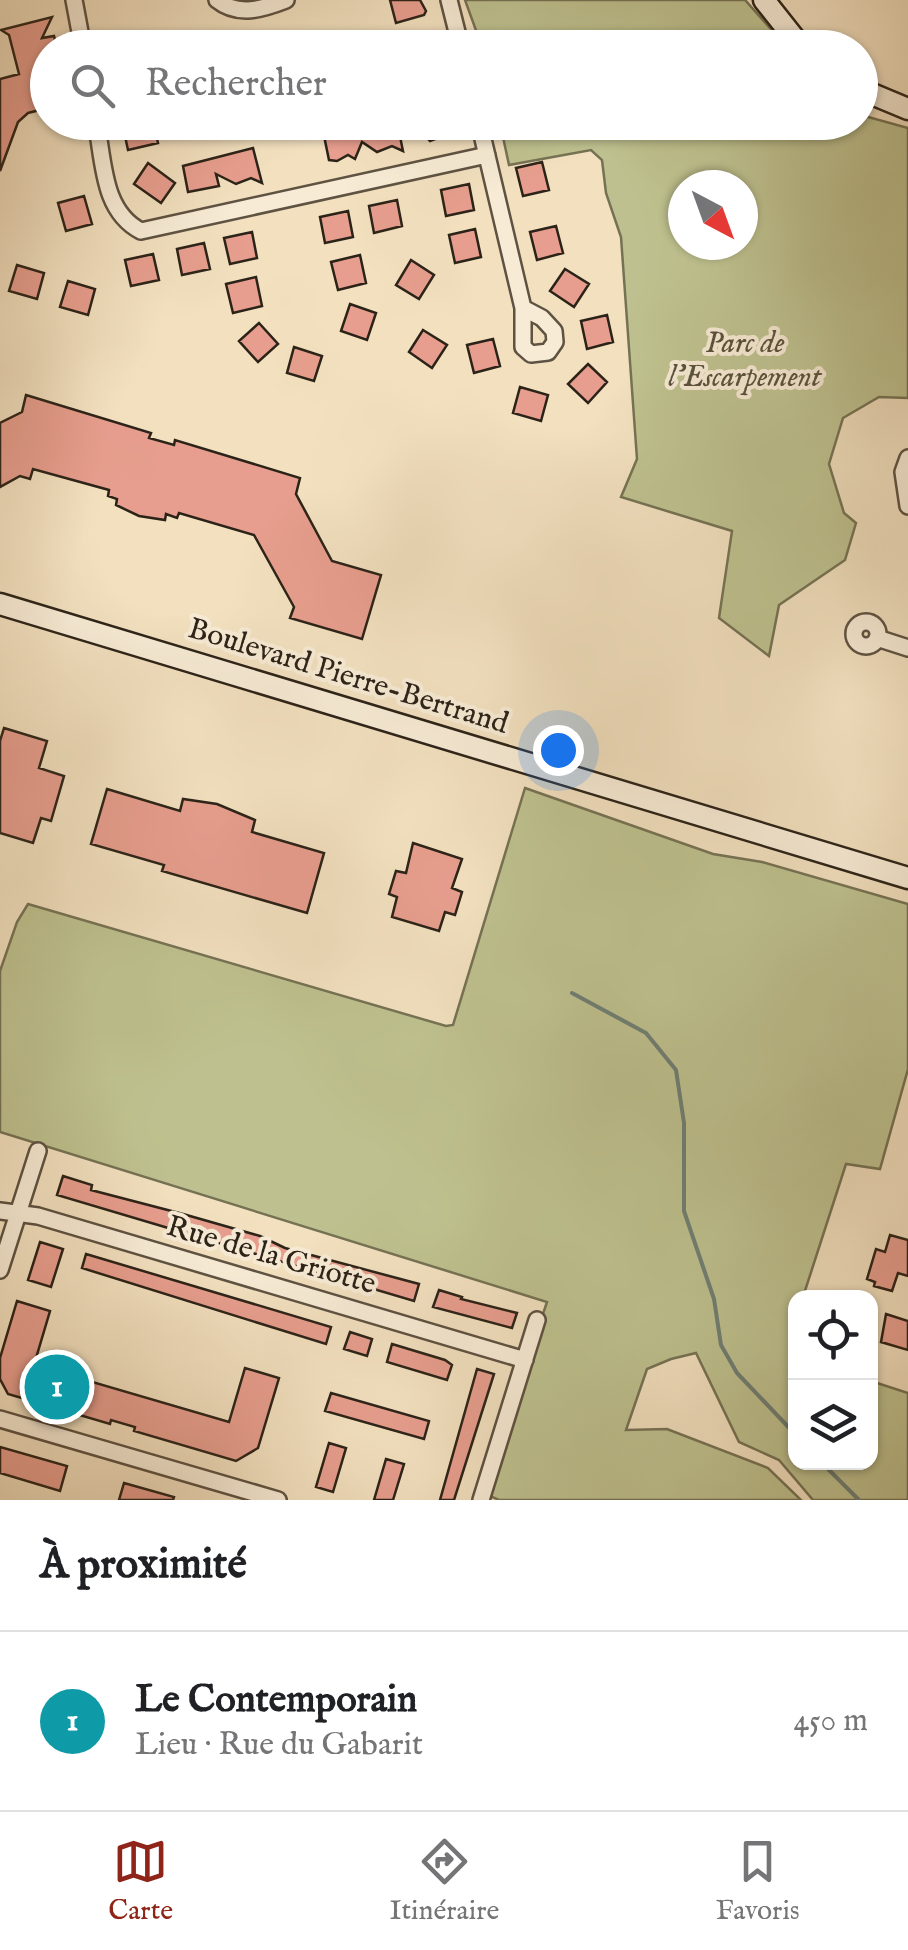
<!DOCTYPE html>
<html lang="fr">
<head>
<meta charset="utf-8">
<style>
  body { margin:0; font-family:"IM FELL English",serif; background:#f2f2f2; color:#202124 }
  .controls { position:absolute; right:30px; bottom:30px; display:grid; overflow:hidden; border-radius:20px; box-shadow:0 2px 8px #0004 }
  .controls button { width:90px; height:90px; display:grid; place-items:center; padding:0; border:0; border-bottom:2px solid #e0e0e0; background:#fff; color:#202124; font:50px sans-serif }
  .compass { position:absolute; left:668px; top:170px; width:90px; height:90px; border-radius:50%; background:#fff; box-shadow:0 2px 8px #0004; rotate:139deg }
  .you { position:absolute; left:558px; top:750px; width:35px; height:35px; margin:-25px; border:8px solid #fff; border-radius:50%; background:#1a73e8; box-shadow:0 0 0 15px #1a73e833 }
  .badge { display:grid; place-items:center; width:65px; height:65px; border-radius:50%; background:#8f2418; color:#fff; font-size:32px; font-weight:700 }
  .pin { position:absolute; translate:-50% -50%; border:5px solid #fff; box-shadow:0 2px 10px #0006 }
  .list { margin:0; padding:0; list-style:none }
  h2 { display:flex; justify-content:space-between; align-items:center; height:130px; margin:0; padding:0 40px; font-size:42px }
  h2 small { font-size:32px; font-weight:400; color:#757577 }
  .list li { display:grid; grid-template-columns:65px 1fr auto; gap:30px; align-items:center; box-sizing:border-box; height:180px; padding:0 40px; border-top:2px solid #e0e0e0 }
  .list b { display:block; font-size:38px; white-space:nowrap }
  .list p { margin:0; font-size:32px; white-space:nowrap; color:#757577 }
  .list em { font-size:32px; font-style:normal; color:#757577 }
  .icon { flex:none; width:55px; height:55px; fill:none; stroke:currentColor; stroke-width:2; stroke-linecap:round; stroke-linejoin:round }
  .map { position:relative; flex:none; width:908px; height:1500px; overflow:hidden }
  .search { position:absolute; background:#fff; box-shadow:0 2px 8px #0004; left:30px; right:30px; top:30px; height:110px; display:flex; align-items:center; gap:25px; box-sizing:border-box; padding:0 35px; border-radius:55px; color:#757577; font-size:38px }
  .sheet { height:310px; background:#fff }
  nav { display:flex; justify-content:space-around; align-items:center; box-sizing:border-box; height:140px; border-top:2px solid #e0e0e0; background:#fff; font-size:28px; color:#757577 }
  nav a { display:grid; justify-items:center; gap:5px }
  nav .on { color:#8f2418 }
  .map>svg:first-child { display:block }
  .green { fill:#bec18f; stroke:#757254; stroke-width:2.5; fill-rule:evenodd }
  .lines { fill:none; stroke-linecap:round; stroke-linejoin:round }
  .stream { stroke:#6f7f74; stroke-width:4 }
  .building { fill:#e79e8e; stroke:#2c2318; stroke-width:2.5 }
  .street-casing { stroke:#5e5242; stroke-width:20 }
  .secondary-casing { stroke:#2c2318; stroke-width:25 }
  .street { stroke:#f7ebd5; stroke-width:15 }
  .secondary { stroke:#f7ebd5; stroke-width:20 }
  .labels { text-anchor:middle; dominant-baseline:central; stroke-width:8; stroke-linejoin:round; paint-order:stroke }
  .park-label { font-size:30px; font-style:italic; fill:#58523c; stroke:#f7ebd5 }
  .street-label { font-size:30px; fill:#2c2318; stroke:#f7ebd5 }
</style>
</head>
<body>
<div class="map">
<svg width="908" height="1500" viewBox="0 0 908 1500">
  <rect width="100%" height="100%" fill="#f2e0bf"/>
  <filter id="stains"><feTurbulence type="fractalNoise" baseFrequency=".002" numOctaves="4"/><feColorMatrix values="0 0 0 0 .2 0 0 0 0 .09 0 0 0 0 .02 0 0 0 .5 -.17"/></filter>
  <radialGradient id="worn" r=".72"><stop offset=".6" stop-color="#630" stop-opacity="0"/><stop offset="1" stop-color="#630" stop-opacity=".3"/></radialGradient>
  <!-- green -->
  <path class="green" d="M465,0h280l42,47h-305z
    M861,115l47,13v270l-29,-1 -36,21 -14,46 15,49 12,10 -11,37 -66,45 -10,51 -50,-38 13,-87 -111,-34 16,-38 -16,-222 -15,-44 -4,-33 -11,-10 -82,15 -9,-42 360,-1zM683,185h60v60h-60z
    M525,788l188,66 49,8 146,42v165l-28,100 -34,-5 -43,133 -7,1 -1,22 -4,13 5,5v124h74l1,-81 37,12v107h-95l-34,-40 -40,-18 -43,-89 -25,6 -24,10 -21,61 41,-1 101,39 33,32h-302l-16,-7 64,-191 -547,-170v-161l17,-49 11,-18 418,122 7,-1z"/>
  <g class="lines">
    <!-- stream -->
    <path class="stream" d="M572,993l74,40 30,37 8,53v88l30,88 7,46 16,28 59,62
      M821,1462l38,38"/>
  </g>
  <!-- building -->
  <path class="building" d="M390,0h30l6,11 -2,4 -28,8z
    M52,17l-10,21 12,-2 3,12h-9v60l-20,5 -10,9 -18,49v-92l19,-5 -10,-39 -8,-5z
    M122,122h31l5,21 -30,7z
    M364,122h33l6,29 -11,-5 -15,6 -15,-10 -7,17 -7,-4 -11,6 -8,-1 -6,-29z
    M413,122h37l-13,12 1,4 -8,3z
    M253,148l9,35 -11,-5 -15,6 -20,-10 3,12 -31,6 -5,-26z
    M542,162l7,28 -26,6 -7,-28z
    M148,163l27,20 -14,20 -27,-19z
    M469,184l5,26 -28,6 -5,-26z
    M84,196l8,28 -26,7 -8,-28z
    M397,200l5,26 -28,7 -5,-27z
    M348,211l5,26 -28,6 -5,-26z
    M556,226l7,27 -26,7 -7,-28z
    M475,229l6,28 -26,6 -6,-28z
    M252,232l5,26 -27,6 -6,-26z
    M204,243l6,26 -28,6 -5,-26z
    M153,254l6,26 -28,6 -6,-26z
    M360,255l6,28 -28,7 -7,-28z
    M411,260l23,15 -15,24 -23,-14z
    M17,265l27,8 -7,26 -28,-8z
    M565,269l24,15 -15,23 -24,-16z
    M256,277l6,29 -29,7 -7,-29z
    M68,281l27,8 -7,26 -28,-8z
    M350,304l26,9 -9,27 -26,-9z
    M607,315l6,27 -26,7 -6,-28z
    M259,323l19,21 -20,18 -19,-21z
    M423,330l24,15 -15,23 -23,-16z
    M493,339l7,27 -26,7 -7,-28z
    M294,347l28,9 -8,25 -27,-8z
    M588,364l19,18 -19,21 -20,-19z
    M520,387l28,8 -7,26 -28,-8z
    M26,395l125,38 -2,5 25,7 1,-5 125,38 -4,16 36,67 49,14 -19,64 -72,-21 4,-11 -40,-72 -75,-22 -2,5 -11,-4 -1,6 -26,-4 -23,-11 1,-6 -9,-3 1,-6 -76,-21 -3,10 -10,-3 -20,11v-64l22,-11z
    M4,728l43,13 -8,27 25,8 -13,45 -10,-3 -8,25 -33,-10v-92z
    M107,789l73,22 3,-12 34,5 38,16 -3,12 72,21 -17,60 -145,-42 2,-6 -73,-21z
    M413,843l49,16 -10,29 10,4 -7,23 -10,-3 -6,19 -47,-14 5,-20 -8,-3 7,-23 10,2z
    M63,1176l29,9 -1,5 92,24 77,22 25,12 134,36 -5,17 -357,-106z
    M890,1235l18,5v36l-10,-3 -6,18 -18,-5 1,-4 -8,-3 9,-30 9,3z
    M40,1242l23,7 -12,38 -23,-7z
    M86,1254l245,73 -5,17 -244,-76z
    M439,1290l23,7 -1,2 56,14 -5,15 -79,-21z
    M17,1301l33,10 -16,54 195,57 16,-54 34,10 -21,70 -22,13 -102,-30 1,-4 -24,-7 -1,4 -102,-30 -8,-15v-21z
    M886,1314l22,7v29l-27,-8z
    M350,1332l22,7 -5,17 -23,-7z
    M392,1344l53,16 7,5 -5,15 -60,-18z
    M477,1369l17,5 -40,126h-14z
    M331,1393l98,28 -5,18 -99,-28z
    M329,1443l17,5 -13,44 -17,-5z
    M0,1447l67,19 -7,25 -60,-18z
    M386,1459l18,5 -11,36h-19z
    M124,1483l50,14 -1,3h-54z"/>
  <g class="lines">
    <!-- street casing -->
    <g class="street-casing">
      <path id="street" d="M74,0l9,48
        M217,0c21,17 46,9 69,0
        M449,0l12,48
        M96,122c8,39 6,89 45,109l346,-76
        M479,122l44,186
        M523,308l19,10 12,13 1,11 -7,10 -17,2 -8,-7z
        M908,458l-5,14 5,34
        M854 634a12 12 0 1 1 24 0a12 12 0 1 1-24 0Z
        M877,638l31,10
        M0,1211l38,5 487,144
        M0,1270l38,-119
        M0,1419l278,81
        M481,1500l56,-180"/>
    </g>
    <!-- secondary casing -->
    <g class="secondary-casing">
      <path id="secondary" d="M764,0l38,48
        M860,89l48,20
        M0,604l908,274"/>
    </g>
    <!-- street -->
    <use href="#street" class="street"/>
    <!-- secondary -->
    <use href="#secondary" class="secondary"/>
  </g>
  <g class="labels">
    <!-- park labels -->
    <g class="park-label">
      <text x="745" y="344">Parc de<tspan x="745" dy="34">l'Escarpement</tspan></text>
    </g>
    <!-- street labels -->
    <g class="street-label">
      <text transform="translate(348 677) rotate(17)">Boulevard Pierre-Bertrand</text>
      <text transform="translate(271 1256) rotate(16)">Rue de la Griotte</text>
    </g>
  </g>
  <rect width="100%" height="100%" filter="url(#stains)"/>
  <rect width="100%" height="100%" fill="url(#worn)"/>
</svg>
<div class="controls">
<button><svg class="icon" aria-label="locate" viewBox="0 0 24 24"><circle cx="12" cy="12" r="6"/><path d="M12 2v4M12 18v4M2 12h4M18 12h4"/></svg></button>
<button><svg class="icon" aria-label="layers" viewBox="0 0 24 24"><path d="M12 4l9 5-9 5-9-5zM3 14l9 5 9-5"/></svg></button>
</div>
<svg class="compass" viewBox="-18 -18 36 36"><path d="M0-13l5 13h-10z" fill="#e53935"/><path d="M0 13l5-13h-10z" fill="#757577"/></svg>
<div class="you"></div>
<div class="pin badge" style="left:57px;top:1387px;background:#0f9aa8">1</div>
<div class="search"><svg class="icon" aria-label="search" viewBox="0 0 24 24"><circle cx="10" cy="10" r="6"/><path d="M15 15l6 6"/></svg>Rechercher</div>
</div>
<section class="sheet">
<h2>À proximité<small></small></h2>
<ul class="list">
<li><span class="badge" style="background:#0f9aa8">1</span><div><b>Le Contemporain</b><p>Lieu · Rue du Gabarit</p></div><em>450 m</em></li>
</ul>
</section>
<nav>
<a class="on"><svg class="icon" aria-label="map" viewBox="0 0 24 24"><path d="M3 6l6-2 6 2 6-2v14l-6 2-6-2-6 2zM9 4v14M15 6v14"/></svg>Carte</a>
<a><svg class="icon" aria-label="directions" viewBox="0 0 24 24"><path d="M12 3l9 9-9 9-9-9zM9 14v-3h6M13 9l2 2-2 2"/></svg>Itinéraire</a>
<a><svg class="icon" aria-label="saved" viewBox="0 0 24 24"><path d="M7 4h10v16l-5-4-5 4z"/></svg>Favoris</a>
</nav>
</body>
</html>
